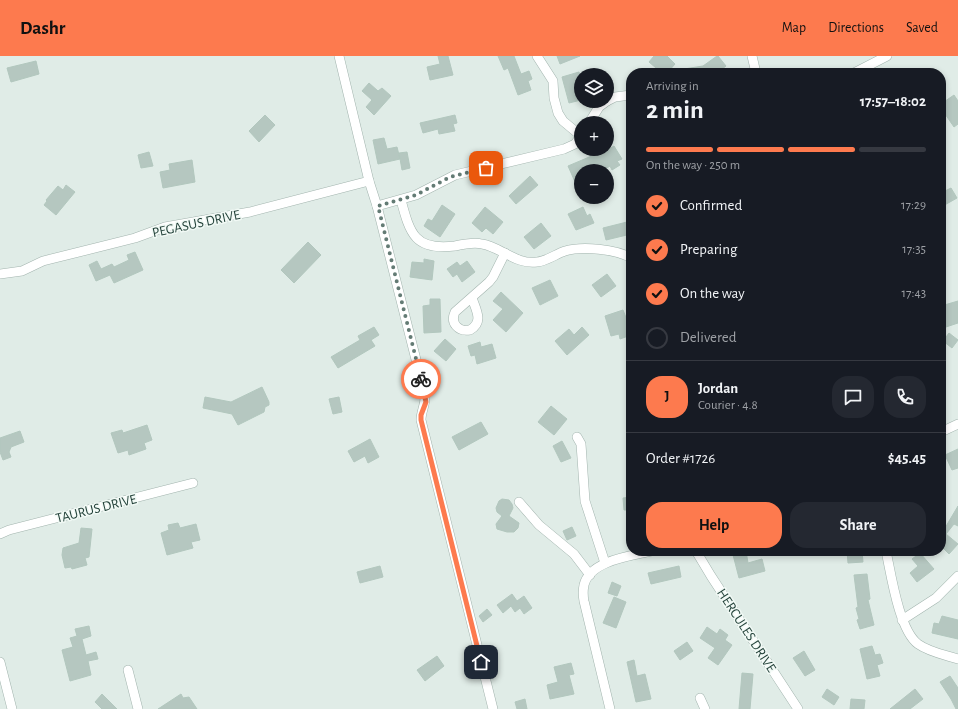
<!DOCTYPE html>
<meta charset="utf-8">
<style>
body{margin:0;font-family:"Alegreya Sans",sans-serif;background:#242831;color:#f1f3f6;height:100vh;display:flex;flex-direction:column;font-size:15px;white-space:nowrap}
*{box-sizing:border-box;margin:0}
p{font-size:13px;color:#9ea1a6}
.icon{flex:none;width:22px;height:22px;fill:none;stroke:currentColor;stroke-width:2;stroke-linecap:round;stroke-linejoin:round}
.map{position:relative;flex:1;overflow:hidden}
.sheet{position:absolute;left:626px;top:12px;width:320px;height:488px;display:flex;flex-direction:column;background:#171b24;border-radius:16px;box-shadow:0 2px 6px #0003}
.sheet>*{flex:none}
.fabs{position:absolute;left:574px;top:12px;display:grid;gap:8px}
.fabs a{display:grid;place-items:center;width:40px;height:40px;border-radius:50%;background:#171b24;box-shadow:0 2px 6px #0003;font-size:20px}
.pin{position:absolute;display:grid;place-items:center;width:34px;height:34px;color:#fff;margin:-17px;border-radius:8px;box-shadow:0 2px 6px #0006}
.courier{position:absolute;display:grid;place-items:center;width:40px;height:40px;margin:-20px;border:3px solid #fd7a4e;border-radius:50%;background:#fff;color:#222;box-shadow:0 1px 5px #0007}
.headline em{font-style:normal;font-weight:700}
.headline div{display:flex;flex-direction:column-reverse}
.headline{display:flex;align-items:center;justify-content:space-between;height:68px;padding:0 20px}
h1{font-size:26px;font-weight:700;line-height:30px}
.bar{display:grid;grid-template-columns:repeat(4,1fr);gap:6px 4px;align-content:center;height:48px;padding:0 20px}
.bar i{height:5px;border-radius:3px;background:#363941}
.bar .active{background:#fd7a4e}
.bar p{grid-column:span 4}
.line{display:flex;align-items:center;gap:10px;padding:0 20px;border-top:1px solid #363941}
.line div{flex:1}
.round{display:grid;place-items:center;flex:none;width:42px;height:42px;border-radius:16px;background:#242831}
ol{padding:0 20px;list-style:none}
li{display:flex;align-items:center;gap:12px;height:44px}
li p{margin-inline-start:auto}
li .icon{padding:4px;border-radius:50%;background:#fd7a4e;color:#111;stroke-width:4}
li:last-child{color:#9ea1a6}
li i{width:22px;height:22px;border:2px solid #363941;border-radius:50%}
.button{display:flex;gap:8px;margin-top:auto;padding:8px 20px}
.button a{flex:1;height:46px;border-radius:16px;background:#fd7a4e;color:#111;font-size:16px;font-weight:700;line-height:46px;text-align:center}
.button a+a{background:#242831;color:#f1f3f6}
header{display:flex;align-items:center;gap:24px;box-sizing:border-box;height:56px;padding:0 20px;background:#fd7a4e;color:#111}
header strong{font-size:19px}
nav{display:flex;gap:22px;margin-inline-start:auto;font-size:14px}
.map>svg:first-child{display:block}
.building{fill:#b5c7c0;stroke:#b2c7be}
.lines{fill:none;stroke-linecap:round;stroke-linejoin:round}
.minor-casing{stroke:#a2b4ae;stroke-width:10}
.minor{stroke:#fff;stroke-width:9}
.done{stroke:#637b74;stroke-width:4;stroke-dasharray:0 7.2}
.route{stroke:#fd7a4e;stroke-width:5}
.labels{text-anchor:middle;stroke-width:3;stroke-linejoin:round;paint-order:stroke}
.street-label{font-size:14px;fill:#1f3e36;stroke:#f1f9f5}
</style>
<header>
<strong>Dashr</strong>
<nav><a>Map</a><a>Directions</a><a>Saved</a></nav>
</header>
<div class="map">
<svg width="958" height="653" viewBox="0 0 958 653">
<rect width="100%" height="100%" fill="#e0ece7"/>
<g class="building">
<path d="M438,0H448L453,19L430,24L427,11L440,8Z"/>
<path d="M498,0H514L521,18L529,15L532,23L528,25L531,34L518,39L508,12L504,14Z"/>
<path d="M557,0H580L560,8Z"/>
<path d="M654,0H667L675,8L667,17H659L655,14L656,12L649,6Z"/>
<path d="M717,0H718L726,10L717,17H684V13L703,10Z"/>
<path d="M36,5L39,18L11,26L7,12Z"/>
<path d="M579,16L581,24V44L569,47L562,21Z"/>
<path d="M369,27L378,35L382,32L391,40L374,59L366,51L372,44L362,35Z"/>
<path d="M954,39L958,45V68L954,71L941,52V48Z"/>
<path d="M265,59L275,69L259,86L249,75Z"/>
<path d="M455,59L457,67L453,68L455,75L439,78L438,73L423,77L420,67Z"/>
<path d="M384,82L387,93L397,91L400,103L378,108L373,84Z"/>
<path d="M614,90L622,103L617,105L620,109L612,114L610,110L602,115H581V126L576,128L568,110L594,99L592,95L596,93H609Z"/>
<path d="M149,96L153,110L141,112L138,99Z"/>
<path d="M407,96L410,112L402,114L399,97Z"/>
<path d="M192,104L195,126L163,132L160,116L170,114L169,108Z"/>
<path d="M530,120L538,129L516,148L509,140Z"/>
<path d="M66,129L75,136L56,159L44,149L47,145L46,144L58,130L63,134Z"/>
<path d="M951,132L957,142L941,151V137Z"/>
<path d="M442,149L455,158L440,181L424,170L428,163L432,165Z"/>
<path d="M485,151L503,166L493,178L486,172L482,176L472,167Z"/>
<path d="M583,151L587,160L590,158L594,167L576,174L568,158Z"/>
<path d="M631,165V178L606,184L603,172Z"/>
<path d="M541,167L551,180L534,193L524,181Z"/>
<path d="M308,186L321,199L294,227L281,214Z"/>
<path d="M135,196L143,214L114,227L110,219L96,225L89,209L97,205L101,213L112,208L114,211L129,204L127,199Z"/>
<path d="M424,203L434,205L432,224L410,221L412,206L424,207Z"/>
<path d="M467,205L475,216L462,226L457,218L453,221L447,213L457,206L460,210Z"/>
<path d="M607,218L616,230L601,241L592,229Z"/>
<path d="M550,224L558,240L540,249L532,232Z"/>
<path d="M501,236L523,257L506,276L493,264L503,253L493,245Z"/>
<path d="M430,243H440L441,276L424,277L423,250L430,249Z"/>
<path d="M958,245V267L946,271L941,250Z"/>
<path d="M623,254L627,264L631,263V279L620,283L619,278L611,280L605,260Z"/>
<path d="M374,271L379,279L371,284L375,290L338,312L331,301L360,284L358,280Z"/>
<path d="M582,271L589,279L567,299L555,285L569,273L574,279Z"/>
<path d="M949,277L958,284L952,292L943,285Z"/>
<path d="M445,283L456,293L446,305L434,295Z"/>
<path d="M480,286L481,291L492,288L496,302L477,308L475,299L471,300L468,290Z"/>
<path d="M262,331L269,346V349L265,351L264,356L238,369L232,358L203,352L205,341L231,346Z"/>
<path d="M339,341L342,356L333,358L329,343Z"/>
<path d="M551,350L567,363L554,379L538,366Z"/>
<path d="M481,366L488,378L459,394L452,381Z"/>
<path d="M147,369L152,384L144,387L146,393L129,399L128,394L118,397L111,377L122,374L123,377Z"/>
<path d="M20,375L24,386L11,391L9,396L11,401L3,404L0,396V382Z"/>
<path d="M370,383L379,401L368,407L365,400L354,406L348,395Z"/>
<path d="M562,385L571,402L561,406L553,390Z"/>
<path d="M958,393V412L952,414L945,399Z"/>
<path d="M631,441V454H624L623,442Z"/>
<path d="M502,443L509,444L512,448L513,452L509,460L519,467L518,472L514,476H507L497,473L496,468L502,460L497,456L496,452L499,445Z"/>
<path d="M958,450V470L954,468L946,478L958,488L949,498L941,490V468L945,472Z"/>
<path d="M178,467L180,472L196,468L200,484L191,486L193,492L167,499L161,477L169,474L168,469Z"/>
<path d="M572,471L576,480L567,484L563,475Z"/>
<path d="M81,472L92,473L89,501L85,502L87,509L72,513L71,511L65,512L62,499L63,492L79,487Z"/>
<path d="M732,495H746L748,507L762,503L765,515L739,522Z"/>
<path d="M847,495H862L863,506L848,507Z"/>
<path d="M920,497L934,513L917,526L910,517L918,510L912,503Z"/>
<path d="M380,510L383,521L360,527L357,516Z"/>
<path d="M679,510L681,521L651,528L648,517Z"/>
<path d="M867,518L870,543L868,544L874,569L860,573L857,564L859,563L856,552L858,551L854,519Z"/>
<path d="M612,526L621,530L617,540L608,537Z"/>
<path d="M512,538L517,545L524,540L532,552L524,558L520,552L515,556L511,550L503,557L497,549Z"/>
<path d="M614,541L626,546L616,572L603,567Z"/>
<path d="M487,553L492,559L483,566L479,560Z"/>
<path d="M942,560L958,564V583L932,577L934,567L939,568Z"/>
<path d="M89,570L91,580L82,583L86,599L96,596L98,603L88,605L91,619L70,625L62,594L73,591L70,582L77,580L75,573Z"/>
<path d="M707,571L717,578L720,573L728,579L725,584L732,589L718,609L708,602L715,592L700,582Z"/>
<path d="M687,586L693,595L680,604L674,595Z"/>
<path d="M872,590L875,599L880,598L883,607L877,609L880,620L867,623L860,593Z"/>
<path d="M804,595L815,614L805,620L793,602Z"/>
<path d="M437,600L444,610L425,625L417,614Z"/>
<path d="M634,604L637,620L645,618L651,643L636,646L627,606Z"/>
<path d="M571,607L574,618L569,619L574,638L550,643L547,629L558,626L554,611Z"/>
<path d="M742,617L753,618L750,653H739Z"/>
<path d="M950,620L958,632V653H956L951,643L940,626Z"/>
<path d="M827,633L839,641L834,649L822,641Z"/>
<path d="M915,633L923,643L910,653H890Z"/>
<path d="M102,638L117,653H102L95,646Z"/>
<path d="M181,638L183,642L189,641L197,653H158Z"/>
<path d="M525,643L527,653H517L515,646Z"/>
<path d="M851,643L865,644L864,653H850Z"/>
</g>
<g class="lines">
<defs>
<g id="minor">
<path d="M339,0L369,125L377,150L425,339C426,348 421,355 421,364L493,653"/>
<path d="M537,0L553,25L554,42L558,57L563,65L581,80"/>
<path d="M752,0L756,17"/>
<path d="M854,17L887,0"/>
<path d="M607,45L615,41L631,39"/>
<path d="M589,67L599,51L607,45"/>
<path d="M401,144C410,178 415,195 455,190C464,188 474,186 482,188C501,191 516,209 537,206C547,205 556,198 565,195C582,190 616,193 631,202"/>
<path d="M377,150L416,139L455,119L564,93L575,88L581,80"/>
<path d="M0,218L22,215L43,205L135,182L165,171L250,156L369,125"/>
<path d="M472,242C476,254 484,266 470,274C458,276 450,267 455,256L489,226L493,221L505,197"/>
<path d="M941,376L958,368"/>
<path d="M577,381L581,388L585,445L605,507"/>
<path d="M519,446L539,469L574,498L590,519"/>
<path d="M0,478L9,474L193,427"/>
<path d="M696,495L711,520L798,653"/>
<path d="M886,495C891,518 899,574 918,588C929,596 945,599 958,603"/>
<path d="M902,564L936,542L958,520"/>
<path d="M0,606L12,653"/>
<path d="M128,614L138,653"/>
<path d="M700,642L705,653"/>
<path d="M610,653L584,545C583,540 583,534 584,529C590,504 632,500 652,495"/>
</g>
</defs>
<use href="#minor" class="minor-casing"/>
<use href="#minor" class="minor"/>
</g>
<g class="lines">
<path class="done" d="M421,323L378,150L416,139L450,121L486,112"/>
<path class="route" d="M421,323L426,346L421,359V364L481,606"/>
</g>
<g class="labels">
<g class="street-label">
<text transform="translate(196 167) rotate(-12)" y="5">PEGASUS DRIVE</text>
<text transform="translate(96 452) rotate(-14)" y="5">TAURUS DRIVE</text>
<text transform="translate(747 574) rotate(57)" y="5">HERCULES DRIVE</text>
</g>
</g>
</svg>
<div class="fabs">
<a><svg class="icon" aria-label="layers" viewBox="0 0 24 24"><path d="M12 4l9 5-9 5-9-5zM3 14l9 5 9-5"/></svg></a>
<a>+</a>
<a>−</a>
</div>
<div class="pin" style="left:486px;top:112px;background:#ea580c"><svg class="icon" aria-label="bag" viewBox="0 0 24 24"><path d="M5 8h14l-1 12H6zM9 8a3 3 0 0 1 6 0"/></svg></div>
<div class="pin" style="left:481px;top:606px;background:#1f2937"><svg class="icon" aria-label="home" viewBox="0 0 24 24"><path d="M3 11l9-7 9 7M6 9v11h12V9"/></svg></div>
<div class="courier" style="left:421px;top:323px"><svg class="icon" aria-label="bike" viewBox="0 0 24 24"><circle cx="6" cy="16" r="4"/><circle cx="18" cy="16" r="4"/><path d="M6 16l4-8h5l3 8M10 8l3 8H6M13 5h3"/></svg></div>
<section class="sheet">
<div class="headline"><div><h1>2 min</h1><p>Arriving in</p></div><em>17:57–18:02</em></div>
<div class="bar"><i class="active"></i><i class="active"></i><i class="active"></i><i></i><p>On the way · 250 m</p></div>
<ol>
<li><svg class="icon" aria-label="check" viewBox="0 0 24 24"><path d="M5 12l5 5 9-10"/></svg>Confirmed<p>17:29</p></li>
<li><svg class="icon" aria-label="check" viewBox="0 0 24 24"><path d="M5 12l5 5 9-10"/></svg>Preparing<p>17:35</p></li>
<li><svg class="icon" aria-label="check" viewBox="0 0 24 24"><path d="M5 12l5 5 9-10"/></svg>On the way<p>17:43</p></li>
<li><i></i>Delivered</li>
</ol>
<div class="line" style="height:72px"><b class="round" style="background:#fd7a4e;color:#111">J</b><div><b>Jordan</b><p>Courier · 4.8</p></div><a class="round"><svg class="icon" aria-label="chat" viewBox="0 0 24 24"><path d="M4 5h16v11H9l-5 4z"/></svg></a><a class="round"><svg class="icon" aria-label="phone" viewBox="0 0 24 24"><path d="M5 4h4l2 5-3 2q2 4 5 5l2-3 5 2v4C11 20 4 13 5 4z"/></svg></a></div>
<div class="line" style="height:52px"><div>Order #1726</div><b>$45.45</b></div>
<div class="button"><a>Help</a><a>Share</a></div>
</section>
</div>
